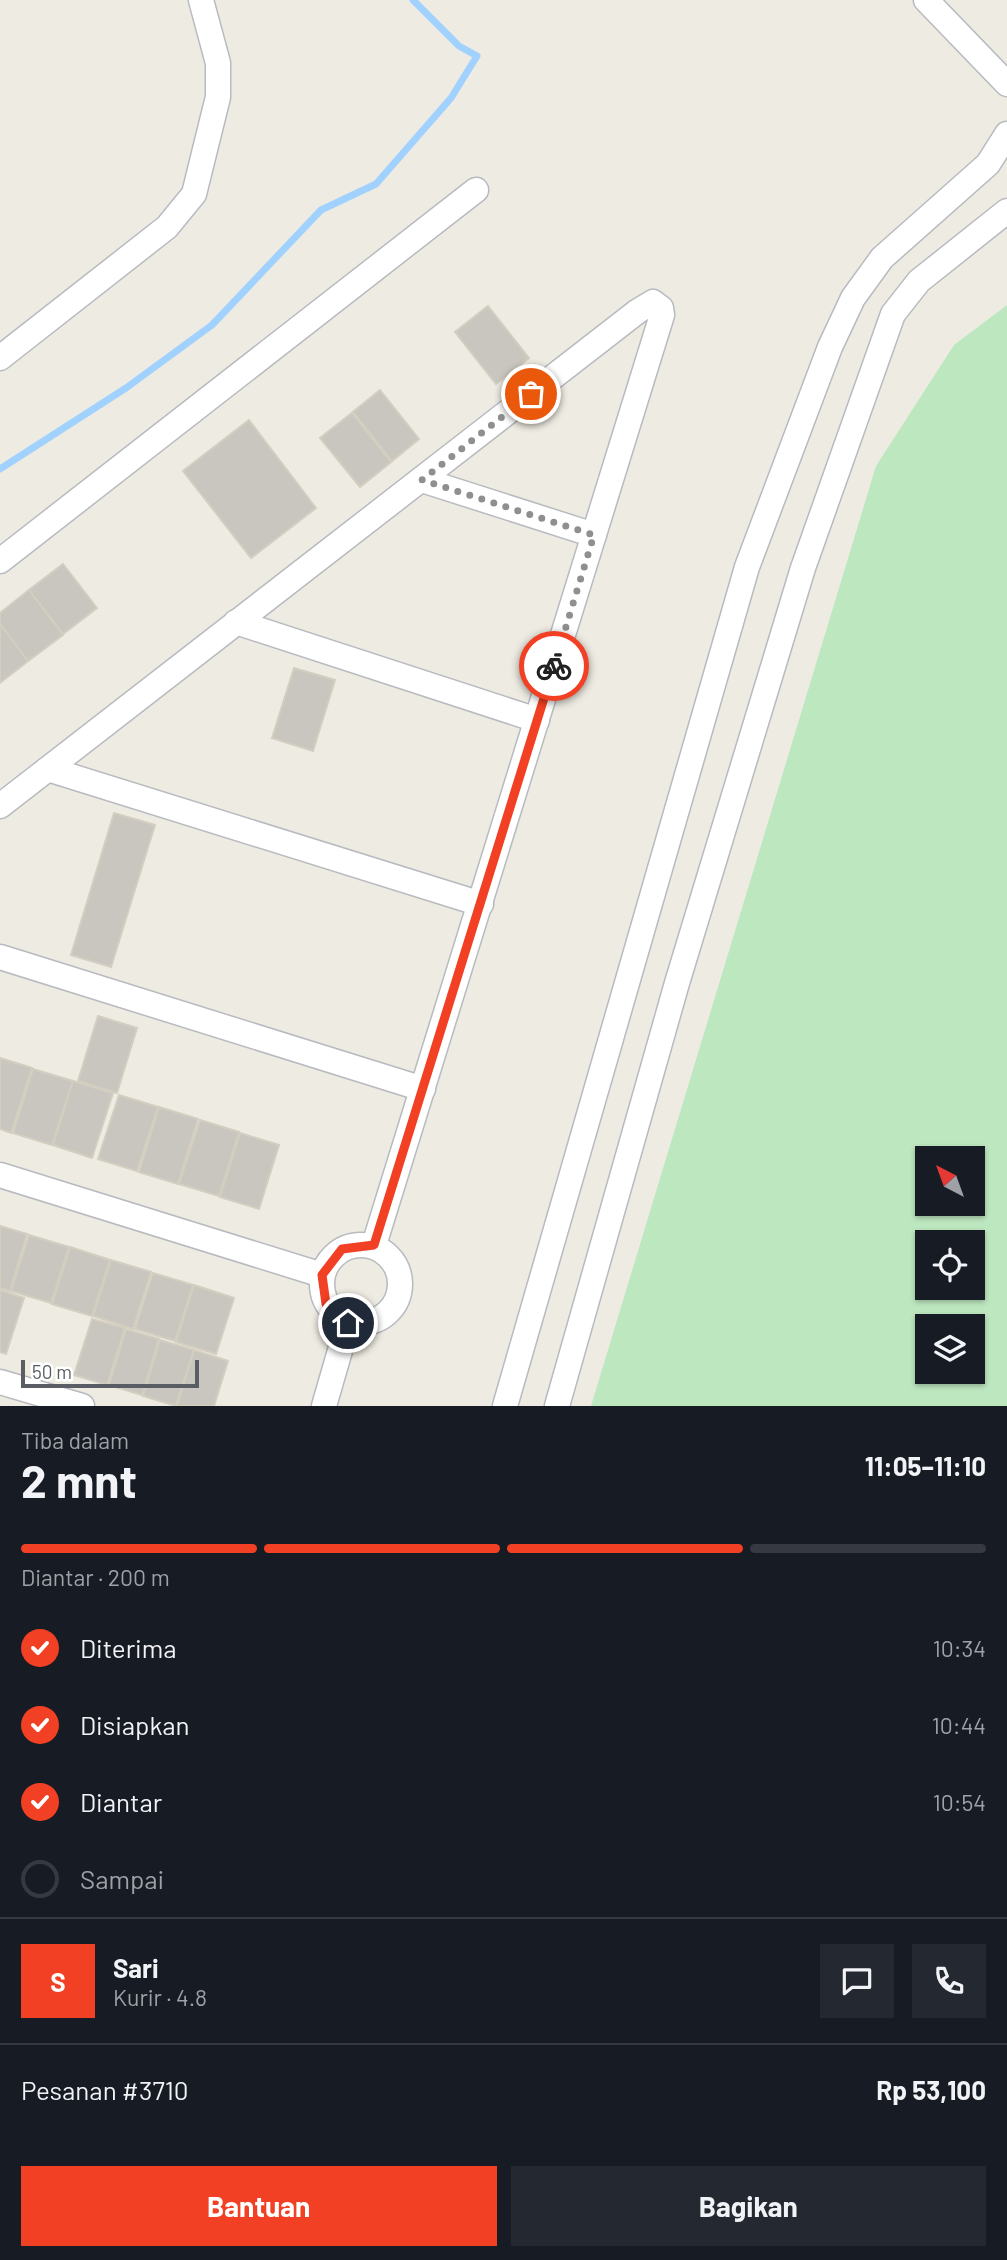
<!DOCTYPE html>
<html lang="id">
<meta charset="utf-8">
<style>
body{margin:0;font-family:Barlow,sans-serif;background:#242831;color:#f1f3f6;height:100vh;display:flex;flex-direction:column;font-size:26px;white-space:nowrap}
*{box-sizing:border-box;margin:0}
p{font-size:23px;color:#9ea1a6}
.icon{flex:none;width:38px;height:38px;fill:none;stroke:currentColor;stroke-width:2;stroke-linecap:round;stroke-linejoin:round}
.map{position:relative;height:1406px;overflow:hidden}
.sheet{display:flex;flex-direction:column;background:#171b24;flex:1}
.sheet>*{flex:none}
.needle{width:46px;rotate:319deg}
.buttons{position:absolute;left:915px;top:1146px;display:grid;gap:14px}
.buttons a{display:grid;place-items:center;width:70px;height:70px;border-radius:0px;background:#171b24;box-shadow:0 2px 5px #0004;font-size:35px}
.scale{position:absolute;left:21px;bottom:18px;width:178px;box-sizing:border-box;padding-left:7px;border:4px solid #5a5e64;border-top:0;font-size:19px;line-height:24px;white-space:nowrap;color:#5a5e64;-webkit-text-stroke:5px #fff;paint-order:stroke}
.pin{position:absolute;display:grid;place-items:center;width:60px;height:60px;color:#fff;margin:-30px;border:4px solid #fff;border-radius:50%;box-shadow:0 2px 7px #0007}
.courier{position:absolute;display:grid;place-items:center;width:70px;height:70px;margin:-35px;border:5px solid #f24024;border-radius:50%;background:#fff;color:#222;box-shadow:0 2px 9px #0007}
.head em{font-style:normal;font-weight:700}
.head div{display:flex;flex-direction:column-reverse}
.head{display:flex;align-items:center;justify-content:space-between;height:119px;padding:0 21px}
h1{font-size:46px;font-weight:700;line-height:52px}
.bar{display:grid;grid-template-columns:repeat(4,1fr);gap:10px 7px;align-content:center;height:84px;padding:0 21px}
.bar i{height:9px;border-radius:5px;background:#363941}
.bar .on{background:#f24024}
.bar p{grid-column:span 4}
.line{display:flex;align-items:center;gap:18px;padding:0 21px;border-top:2px solid #363941}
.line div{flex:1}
.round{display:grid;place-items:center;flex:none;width:74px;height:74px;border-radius:0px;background:#242831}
ol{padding:0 21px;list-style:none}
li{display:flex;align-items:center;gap:21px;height:77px}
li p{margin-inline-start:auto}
li .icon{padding:7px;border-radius:50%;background:#f24024;color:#fff;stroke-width:4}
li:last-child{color:#9ea1a6}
li i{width:38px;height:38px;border:4px solid #363941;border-radius:50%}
.cta{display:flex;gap:14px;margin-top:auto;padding:14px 21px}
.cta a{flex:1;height:80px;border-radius:0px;background:#f24024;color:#fff;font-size:28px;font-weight:700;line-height:80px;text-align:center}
.cta a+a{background:#242831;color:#f1f3f6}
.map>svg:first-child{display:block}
.green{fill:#bde7bf;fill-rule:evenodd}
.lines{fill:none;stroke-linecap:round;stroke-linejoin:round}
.stream{stroke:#a1d1ff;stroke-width:7}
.building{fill:#c9c6bf;stroke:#d3cec0;stroke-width:2}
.minor-casing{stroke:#b7babf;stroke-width:27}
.minor{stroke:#fff;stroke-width:24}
.done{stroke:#8e9090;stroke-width:7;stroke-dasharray:0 12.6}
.route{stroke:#f24024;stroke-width:9}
</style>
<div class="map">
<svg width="1007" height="1406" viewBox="0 0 1007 1406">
<rect width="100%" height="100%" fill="#eeece2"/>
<path class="green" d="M1007,305V1406H591L876,466L954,345ZM928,1158H973V1204H928ZM928,1242H973V1288H928ZM928,1326H973V1372H928Z"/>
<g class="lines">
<path class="stream" d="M0,469L126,388L212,325L321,210L376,184L451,98L477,56L459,46L413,0"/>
</g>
<g class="building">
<path d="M488,306L529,358L496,384L455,332Z"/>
<path d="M380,390L419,439L392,461L353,412Z"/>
<path d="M352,413L391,462L360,487L320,438Z"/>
<path d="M249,420L316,508L251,558L183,471Z"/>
<path d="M63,564L97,608L63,634L29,590Z"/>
<path d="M29,590L63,635L28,661L0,624V613Z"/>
<path d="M0,624L28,661L0,683Z"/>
<path d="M294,668L335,680L313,751L272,738Z"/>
<path d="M114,813L155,825L111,967L71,955Z"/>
<path d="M98,1016L137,1028L117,1093L78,1081Z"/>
<path d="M0,1058L32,1068L11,1133L0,1129Z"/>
<path d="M33,1069L73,1081L52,1145L13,1133Z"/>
<path d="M73,1081L113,1093L92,1158L53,1145Z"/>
<path d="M119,1095L158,1107L137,1171L98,1159Z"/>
<path d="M159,1107L198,1119L178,1184L139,1172Z"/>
<path d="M200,1120L239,1132L219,1196L179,1184Z"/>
<path d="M240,1133L279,1145L259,1209L220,1197Z"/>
<path d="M0,1226L27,1234L10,1291L0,1288Z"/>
<path d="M29,1235L69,1247L51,1303L11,1291Z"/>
<path d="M70,1247L110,1260L92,1316L52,1304Z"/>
<path d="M111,1260L151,1272L133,1329L93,1316Z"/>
<path d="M153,1273L193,1285L175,1341L135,1329Z"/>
<path d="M194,1285L234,1298L216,1354L176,1342Z"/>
<path d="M0,1290L24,1298L6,1354L0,1352Z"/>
<path d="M92,1319L125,1328L107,1385L74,1375Z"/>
<path d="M126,1329L159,1339L142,1395L109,1385Z"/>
<path d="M160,1340L194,1350L176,1406L143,1396Z"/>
<path d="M194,1350L228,1361L214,1406H177Z"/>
</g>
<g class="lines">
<defs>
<g id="minor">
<path d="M926,0L1007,84"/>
<path d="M0,358L167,227L194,194L218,97V63L201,0"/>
<path d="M422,480L594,535"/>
<path d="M0,561L476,190"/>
<path d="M236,622L537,720"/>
<path d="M48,769L481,904"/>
<path d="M0,806L638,311L653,302L661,308L662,315L374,1245"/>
<path d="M0,957L423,1089"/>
<path d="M0,1175L322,1275"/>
<circle cx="361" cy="1284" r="39"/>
<path d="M0,1382L82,1406"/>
<path d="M324,1406L348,1323"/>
<path d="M505,1406L747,567L830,347L853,298L882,258L988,164L1007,134"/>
<path d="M557,1406L677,983L803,568L893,314L919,281L1007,211"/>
</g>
</defs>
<use href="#minor" class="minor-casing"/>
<use href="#minor" class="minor"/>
</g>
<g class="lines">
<path class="done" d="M531,394L422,480L594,535L554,666"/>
<path class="route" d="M348,1323L326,1304L322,1275L342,1249L374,1245L554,666"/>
</g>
</svg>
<div class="buttons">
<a><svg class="needle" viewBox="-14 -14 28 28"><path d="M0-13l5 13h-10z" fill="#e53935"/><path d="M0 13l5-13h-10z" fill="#9ea1a6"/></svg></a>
<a><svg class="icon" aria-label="locate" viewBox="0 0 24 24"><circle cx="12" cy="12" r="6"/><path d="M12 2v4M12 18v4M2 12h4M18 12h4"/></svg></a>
<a><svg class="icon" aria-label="layers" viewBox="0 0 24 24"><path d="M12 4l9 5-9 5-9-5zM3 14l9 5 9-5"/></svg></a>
</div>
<div class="scale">50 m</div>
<div class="pin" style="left:531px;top:394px;background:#ea580c"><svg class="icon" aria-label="bag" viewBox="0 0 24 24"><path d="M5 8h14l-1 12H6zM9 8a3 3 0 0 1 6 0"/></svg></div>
<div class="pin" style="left:348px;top:1323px;background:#1f2937"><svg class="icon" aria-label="home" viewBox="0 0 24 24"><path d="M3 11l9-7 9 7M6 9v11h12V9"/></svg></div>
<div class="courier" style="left:554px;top:666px"><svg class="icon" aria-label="bike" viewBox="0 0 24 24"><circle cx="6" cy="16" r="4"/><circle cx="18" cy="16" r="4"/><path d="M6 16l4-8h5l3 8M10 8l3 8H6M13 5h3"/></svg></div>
</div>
<section class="sheet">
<div class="head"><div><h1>2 mnt</h1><p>Tiba dalam</p></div><em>11:05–11:10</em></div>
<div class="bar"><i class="on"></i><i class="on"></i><i class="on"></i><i></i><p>Diantar · 200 m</p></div>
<ol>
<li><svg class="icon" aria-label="check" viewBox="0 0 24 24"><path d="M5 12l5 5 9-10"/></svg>Diterima<p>10:34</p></li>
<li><svg class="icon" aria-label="check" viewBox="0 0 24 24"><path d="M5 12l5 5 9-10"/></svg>Disiapkan<p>10:44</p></li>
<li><svg class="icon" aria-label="check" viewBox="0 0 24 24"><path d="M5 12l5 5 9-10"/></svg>Diantar<p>10:54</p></li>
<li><i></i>Sampai</li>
</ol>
<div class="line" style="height:126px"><b class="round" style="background:#f24024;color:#fff">S</b><div><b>Sari</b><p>Kurir · 4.8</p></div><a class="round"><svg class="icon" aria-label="chat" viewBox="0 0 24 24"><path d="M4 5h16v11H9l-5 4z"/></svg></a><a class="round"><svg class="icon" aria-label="phone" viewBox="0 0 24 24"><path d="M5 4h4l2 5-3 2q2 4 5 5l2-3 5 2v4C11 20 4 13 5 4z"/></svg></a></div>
<div class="line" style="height:91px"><div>Pesanan #3710</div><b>Rp 53,100</b></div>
<div class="cta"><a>Bantuan</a><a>Bagikan</a></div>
</section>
